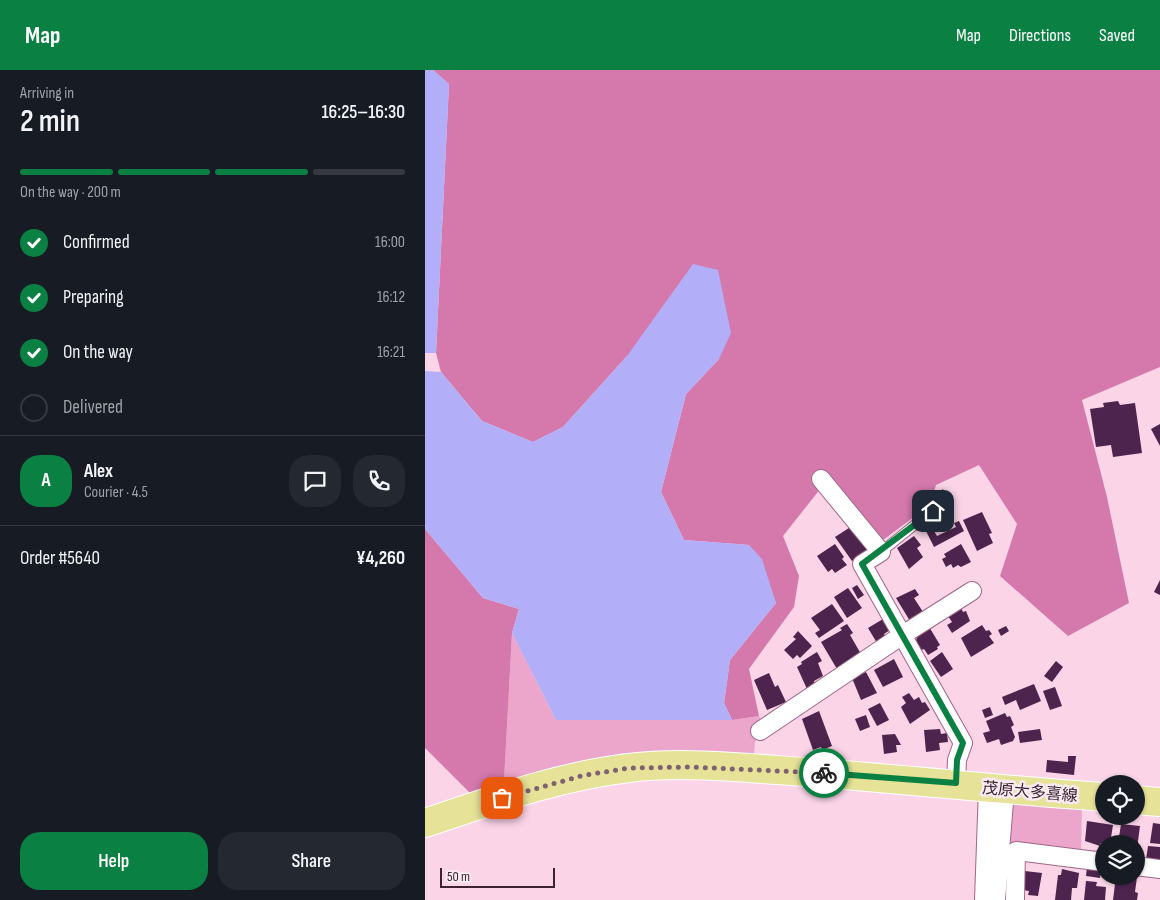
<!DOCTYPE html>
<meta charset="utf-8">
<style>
body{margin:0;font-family:"Sofia Sans Condensed","Noto Sans JP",sans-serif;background:#242831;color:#f1f3f6;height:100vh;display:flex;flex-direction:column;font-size:19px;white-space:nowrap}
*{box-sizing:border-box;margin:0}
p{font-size:16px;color:#9ea1a6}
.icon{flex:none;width:28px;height:28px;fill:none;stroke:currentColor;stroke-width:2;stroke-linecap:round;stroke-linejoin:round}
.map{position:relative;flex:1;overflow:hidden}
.panel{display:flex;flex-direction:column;background:#171b24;width:425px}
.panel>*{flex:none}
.fabs{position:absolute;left:670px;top:705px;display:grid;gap:10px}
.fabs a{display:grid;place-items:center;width:50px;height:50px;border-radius:50%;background:#171b24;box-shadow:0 1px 4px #0004;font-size:25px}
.scale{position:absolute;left:15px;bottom:12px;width:115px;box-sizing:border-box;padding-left:5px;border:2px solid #3c2331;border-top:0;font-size:14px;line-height:18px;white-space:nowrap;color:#3c2331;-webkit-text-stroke:4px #f7eaf0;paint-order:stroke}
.pin{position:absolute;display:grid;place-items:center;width:42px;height:42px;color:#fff;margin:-21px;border-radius:10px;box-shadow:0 2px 8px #0006}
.courier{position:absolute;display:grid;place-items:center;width:50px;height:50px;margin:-25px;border:4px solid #0b8043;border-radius:50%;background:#fff;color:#222;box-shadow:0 1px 6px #0007}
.overview em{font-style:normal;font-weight:600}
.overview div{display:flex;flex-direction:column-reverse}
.overview{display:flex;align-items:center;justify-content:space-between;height:85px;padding:0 20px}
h1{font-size:32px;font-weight:600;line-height:38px}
.bar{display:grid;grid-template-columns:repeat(4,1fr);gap:8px 5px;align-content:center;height:60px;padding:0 20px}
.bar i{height:6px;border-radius:4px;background:#363941}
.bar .current{background:#0b8043}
.bar p{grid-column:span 4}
.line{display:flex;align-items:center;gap:12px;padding:0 20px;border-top:1px solid #363941}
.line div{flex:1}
.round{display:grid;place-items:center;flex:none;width:52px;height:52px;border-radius:20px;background:#242831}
ol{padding:0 20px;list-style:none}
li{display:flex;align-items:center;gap:15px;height:55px}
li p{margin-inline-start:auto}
li .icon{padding:5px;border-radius:50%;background:#0b8043;color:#fff;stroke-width:4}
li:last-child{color:#9ea1a6}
li i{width:28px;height:28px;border:2px solid #363941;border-radius:50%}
.primary-button{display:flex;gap:10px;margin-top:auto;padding:10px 20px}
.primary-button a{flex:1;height:58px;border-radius:20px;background:#0b8043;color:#fff;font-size:20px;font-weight:600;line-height:58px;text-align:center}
.primary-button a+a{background:#242831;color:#f1f3f6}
header{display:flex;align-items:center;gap:30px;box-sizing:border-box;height:70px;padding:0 25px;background:#0b8043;color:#fff}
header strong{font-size:24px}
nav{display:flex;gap:28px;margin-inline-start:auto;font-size:18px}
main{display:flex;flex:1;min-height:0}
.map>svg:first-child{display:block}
.green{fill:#eca5cb}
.forest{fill:#d579ad}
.water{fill:#b2aef8}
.building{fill:#4c244d}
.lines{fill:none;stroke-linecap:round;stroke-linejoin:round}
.lane-casing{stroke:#a06686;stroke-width:11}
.street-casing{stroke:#a06686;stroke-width:20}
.primary-casing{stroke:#fff;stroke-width:30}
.lane{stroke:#fff;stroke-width:9}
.street{stroke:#fff;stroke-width:18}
.primary{stroke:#e6e298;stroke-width:28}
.done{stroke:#7f6171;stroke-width:5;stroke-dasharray:0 9}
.route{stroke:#0b8043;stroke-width:6}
.labels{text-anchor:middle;stroke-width:5;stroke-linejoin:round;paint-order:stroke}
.street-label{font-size:16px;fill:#3c2331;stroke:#f7eaf0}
</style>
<header>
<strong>Map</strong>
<nav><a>Map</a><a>Directions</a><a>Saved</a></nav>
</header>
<main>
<section class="panel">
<div class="overview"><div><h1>2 min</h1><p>Arriving in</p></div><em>16:25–16:30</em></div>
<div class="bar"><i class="current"></i><i class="current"></i><i class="current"></i><i></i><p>On the way · 200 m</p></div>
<ol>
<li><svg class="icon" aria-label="check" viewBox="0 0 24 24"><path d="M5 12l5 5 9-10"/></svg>Confirmed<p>16:00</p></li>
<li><svg class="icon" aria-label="check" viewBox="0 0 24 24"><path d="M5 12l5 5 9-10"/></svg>Preparing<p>16:12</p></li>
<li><svg class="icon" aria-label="check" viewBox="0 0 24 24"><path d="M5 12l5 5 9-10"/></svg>On the way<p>16:21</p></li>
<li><i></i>Delivered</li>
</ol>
<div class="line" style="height:90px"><b class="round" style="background:#0b8043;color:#fff">A</b><div><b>Alex</b><p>Courier · 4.5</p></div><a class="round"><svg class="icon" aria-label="chat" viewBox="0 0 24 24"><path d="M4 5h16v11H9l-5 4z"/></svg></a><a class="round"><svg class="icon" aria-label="phone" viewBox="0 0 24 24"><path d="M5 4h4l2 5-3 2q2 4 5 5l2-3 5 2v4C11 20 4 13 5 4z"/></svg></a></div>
<div class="line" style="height:65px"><div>Order #5640</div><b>¥4,260</b></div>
<div class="primary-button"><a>Help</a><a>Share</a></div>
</section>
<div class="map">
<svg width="735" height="830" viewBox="0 0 735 830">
<rect width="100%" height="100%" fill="#fbd4e8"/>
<g class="green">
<path d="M87,563L131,650H307L334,646L339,652L330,672L329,684L199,683L145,694L79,711Z"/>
<path d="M594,727L657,732L656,784L584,775V736Z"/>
</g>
<g class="forest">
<path d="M8,0H735V297L657,330L682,427L704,533L643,566L575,506L592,454L554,395L511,415L505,435L446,479L396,418L358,466L374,506L369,537L324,599L334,646L307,650L299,633L305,590L351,533L324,475L259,470L236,422L261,324L294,289L202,286L138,357L108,372L57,351L16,302L11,283L24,14Z"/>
<path d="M0,459L58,528L94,539L87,563L79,711L46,724L0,678Z"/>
</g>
<g class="water">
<path d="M0,0H8L24,14L11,283H0Z"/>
<path d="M268,194L293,200L306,263L294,289L261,324L236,422L259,470L324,475L337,489L351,533L305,590L299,633L307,650H131L87,563L94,539L58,528L0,459V301L16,302L57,351L108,372L138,357L202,286Z"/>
</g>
<g class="building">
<path d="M693,331L695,335L710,333L717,383L688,387L686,375L671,377L665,339L679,337L678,333Z"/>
<path d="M735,354V376L726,359Z"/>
<path d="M518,419L525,433L516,441L505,430Z"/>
<path d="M557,442L567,463L564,464L568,473L552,481L538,450Z"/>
<path d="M534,451L539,461L509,477L499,457L505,454L512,466L531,457L529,453Z"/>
<path d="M427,456L443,479L427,491L410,467Z"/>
<path d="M489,466L496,475L492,478L498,487L484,499L472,478Z"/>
<path d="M410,474L419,487L417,489L422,495L410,503L407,499L403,502L392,486Z"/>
<path d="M536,474L546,492L536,497L533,495L528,498L526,494L521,497L517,489L521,487L519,484Z"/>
<path d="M735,510V525L729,522Z"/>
<path d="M432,515L439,525L433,529L427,518Z"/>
<path d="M423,518L437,538L422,548L409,527Z"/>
<path d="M490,519L494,525L489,528L498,542L485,551L471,528Z"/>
<path d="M407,534L419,551L394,568L390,563L395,560L386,548Z"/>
<path d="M536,538L538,542L541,541L545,551L527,563L522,555L527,552L523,546Z"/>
<path d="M458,549L465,560L459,564L461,567L452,573L443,558Z"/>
<path d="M422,554L428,563L425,565L436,584L412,599L396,572L417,560L415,558Z"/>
<path d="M503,555L515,575L512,577L513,579L503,585L499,579L494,581L488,571L492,569L489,564Z"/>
<path d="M557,555L561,561L564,560L567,564L564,566L569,573L546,587L536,568Z"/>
<path d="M581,556L584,561L576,566L573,560Z"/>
<path d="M373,561L387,576L375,588L372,585L368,589L359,580L371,569L368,567Z"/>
<path d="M392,582L397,591L393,593L398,606L389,611L390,614L382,619L372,597L377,594L376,592Z"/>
<path d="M517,582L528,599L516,607L505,591Z"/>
<path d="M469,589L478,607L458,617L449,600Z"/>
<path d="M631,591L638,597L627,612L619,606Z"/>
<path d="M441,602L452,623L436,630L427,608Z"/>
<path d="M344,603L350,617L353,615L361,632L342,640L329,610Z"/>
<path d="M609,614L616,631L595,640L591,630L580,635L577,627Z"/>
<path d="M630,617L637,636L625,640L618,621Z"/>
<path d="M484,623L489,630L494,627L497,633L500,632L505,640L485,654L476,637L481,633L477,627Z"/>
<path d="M455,633L464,650L452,656L443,639Z"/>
<path d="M565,637L568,645L560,648L557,640Z"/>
<path d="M394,641L407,676L397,680L396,677L388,680L377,649Z"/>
<path d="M580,643L582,647L585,646L589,655L586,657L590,667L588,671L576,675L574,669L562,673L558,663L565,661L561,651Z"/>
<path d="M441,645L445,657L435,661L430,649Z"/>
<path d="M515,659L516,664L522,663L523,672L514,673L515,680L501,682L499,660Z"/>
<path d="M615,659L617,670L595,673L593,662Z"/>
<path d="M470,664L476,675H471L472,682L459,684L457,665Z"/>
<path d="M643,686H651L649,705L621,702L622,690L643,692Z"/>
<path d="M662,751L688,755L685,774L676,773L675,776L660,771Z"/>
<path d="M728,753L735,754V774L725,773Z"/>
<path d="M696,754L715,756L712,779L711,774H693Z"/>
<path d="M723,776L735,777V792L721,790Z"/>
<path d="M662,797L676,798L675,808L661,806Z"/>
<path d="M637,799L654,803L652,818H647L646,830H630L633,805H636Z"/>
<path d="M600,801L617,803L613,826L603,825L604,821L598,820Z"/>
<path d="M691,806L712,807L710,822L713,823L712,830H688Z"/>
<path d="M661,811L672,812L671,816L681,817L680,830H659Z"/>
</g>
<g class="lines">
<defs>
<path id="lane" d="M456,482L507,441"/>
<g id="street">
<path d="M396,409L456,482L437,494L538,673L532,690L531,713"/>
<path d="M335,661L476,566L547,521"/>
<path d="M711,796L735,799"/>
<path d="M559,830L563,717"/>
<path d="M571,830L580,720"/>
<path d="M590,830L591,781L679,792"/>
</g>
<g id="primary">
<path d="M711,730L735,732"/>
<path d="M0,753C66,731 134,706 204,698C256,691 324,698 378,702C478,709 578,720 679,727"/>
</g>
</defs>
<use href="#lane" class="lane-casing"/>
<use href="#street" class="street-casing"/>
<use href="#primary" class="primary-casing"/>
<use href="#lane" class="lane"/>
<use href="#street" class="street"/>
<use href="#primary" class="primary"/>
</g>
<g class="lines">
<path class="done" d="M77,728L160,705L205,698L264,697L399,703"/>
<path class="route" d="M399,703L531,713L532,690L538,673L437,494L508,441"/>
</g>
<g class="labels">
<g class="street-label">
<text transform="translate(605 721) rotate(5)" y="6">茂原大多喜線</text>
</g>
</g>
</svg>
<div class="fabs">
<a><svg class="icon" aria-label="locate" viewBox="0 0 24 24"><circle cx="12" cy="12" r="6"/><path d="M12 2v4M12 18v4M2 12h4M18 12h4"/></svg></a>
<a><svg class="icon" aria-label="layers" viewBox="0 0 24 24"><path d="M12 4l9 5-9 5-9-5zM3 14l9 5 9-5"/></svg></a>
</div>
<div class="scale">50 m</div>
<div class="pin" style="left:77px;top:728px;background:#ea580c"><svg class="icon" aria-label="bag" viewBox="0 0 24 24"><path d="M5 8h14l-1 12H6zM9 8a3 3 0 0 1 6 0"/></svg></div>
<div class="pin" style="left:508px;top:441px;background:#1f2937"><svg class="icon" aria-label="home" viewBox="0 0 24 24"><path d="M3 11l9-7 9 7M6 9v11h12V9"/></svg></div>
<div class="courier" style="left:399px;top:703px"><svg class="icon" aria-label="bike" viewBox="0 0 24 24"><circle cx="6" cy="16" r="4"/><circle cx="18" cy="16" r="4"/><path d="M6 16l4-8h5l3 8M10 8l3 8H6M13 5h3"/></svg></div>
</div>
</main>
